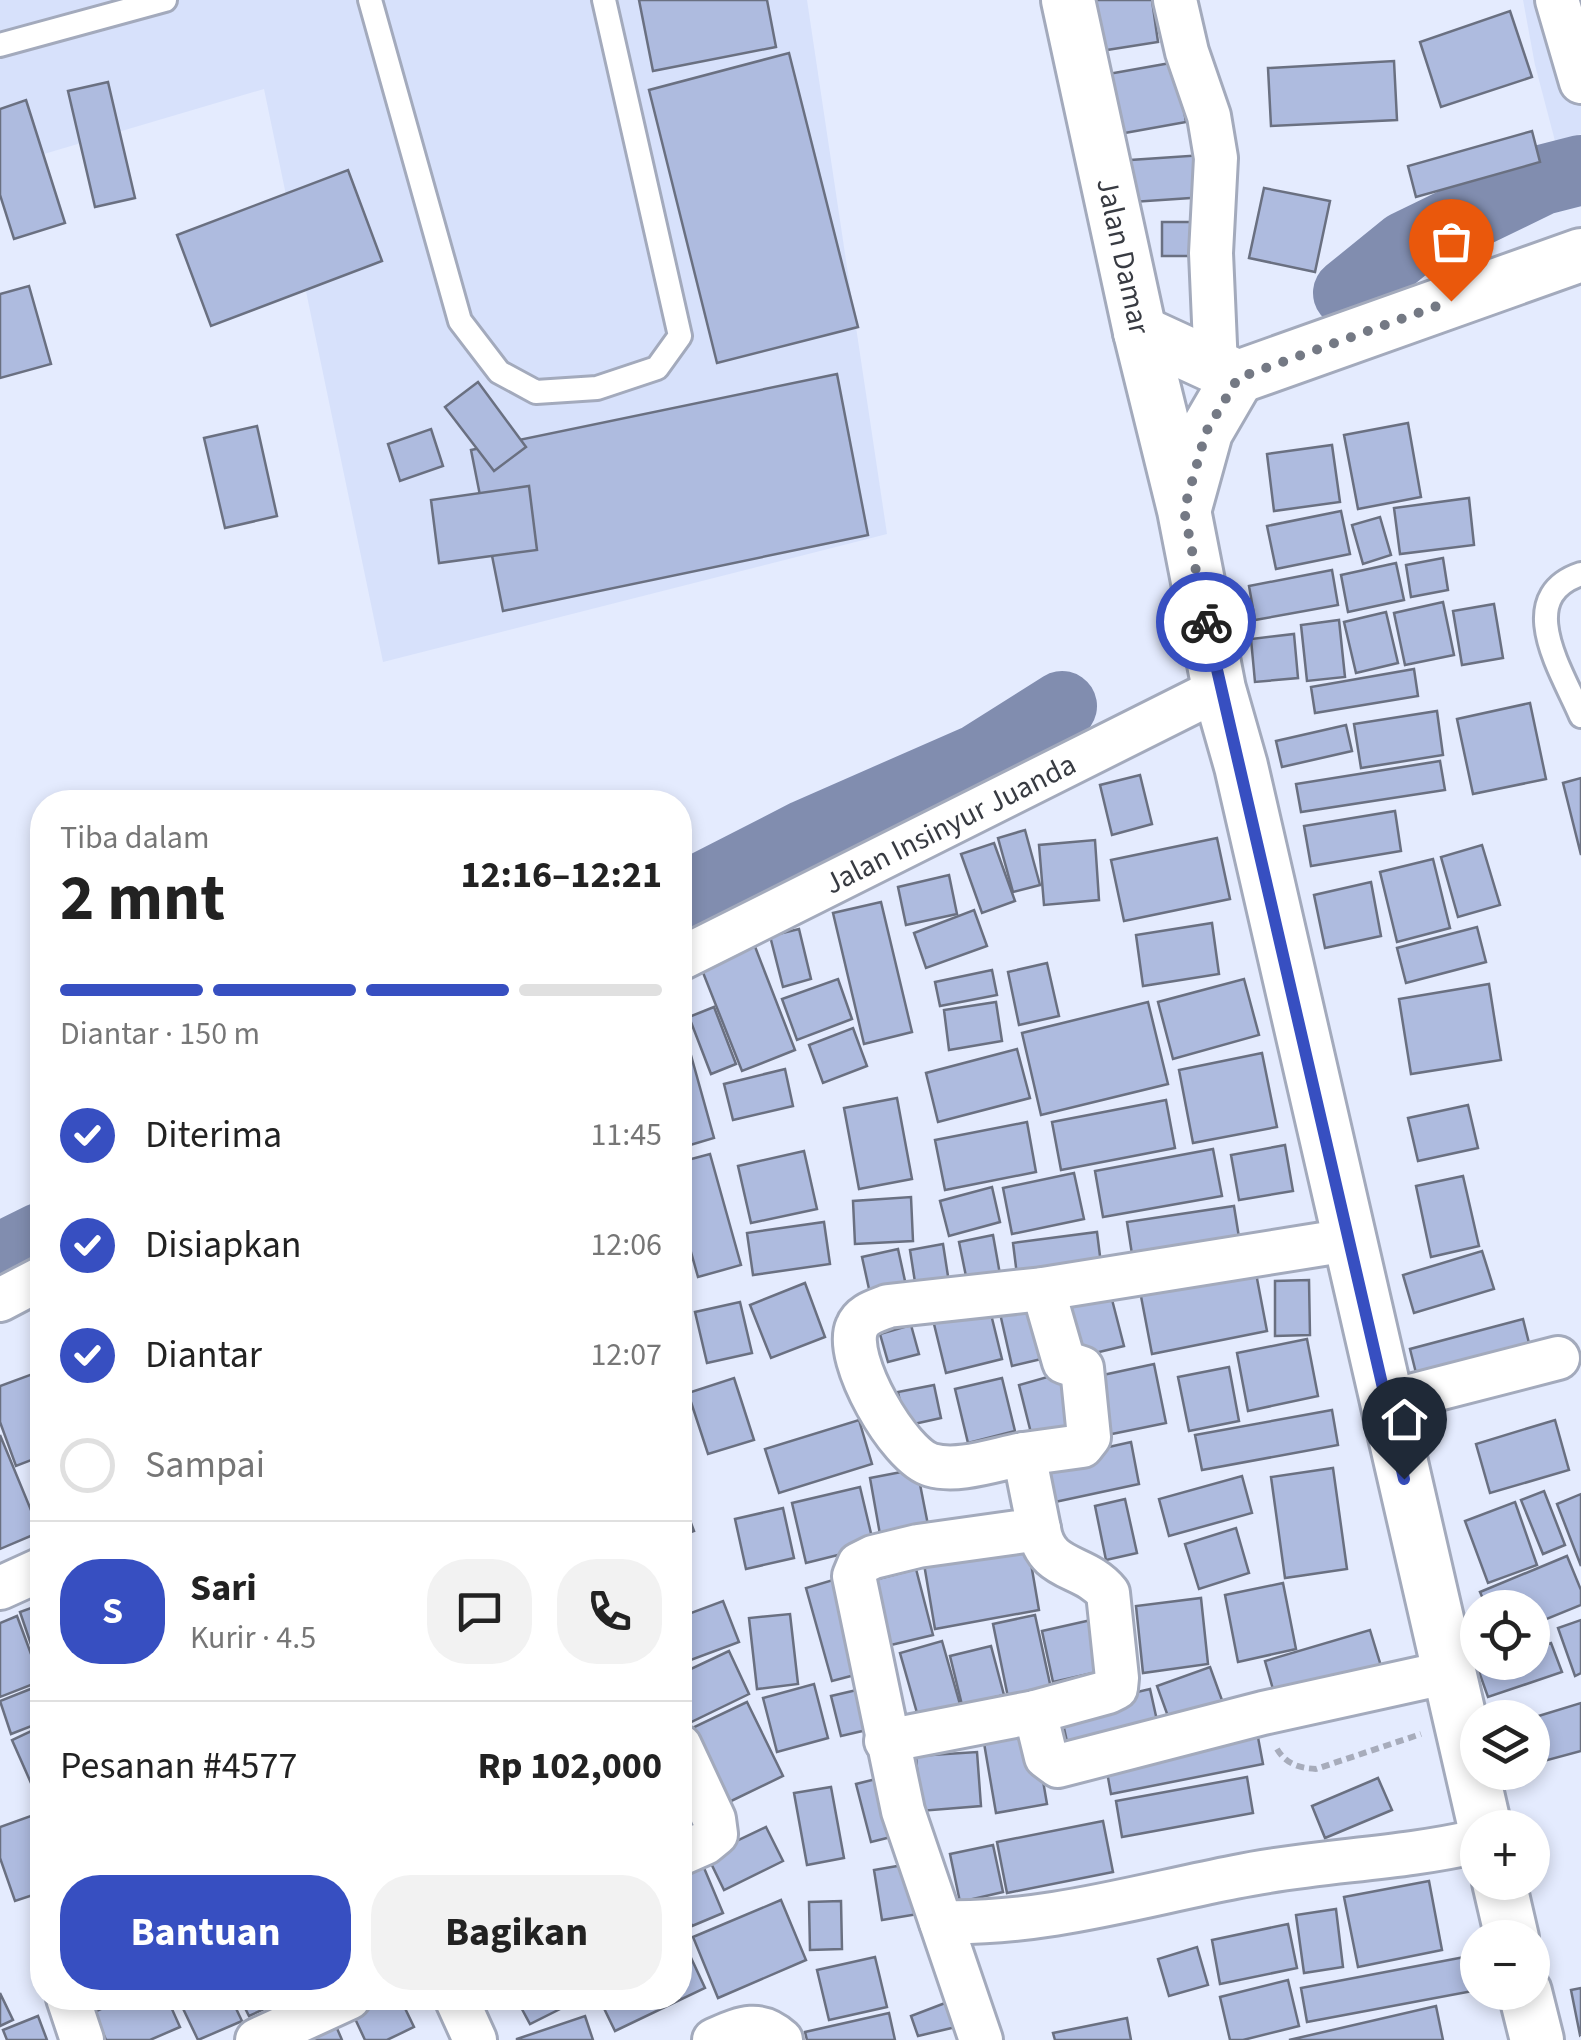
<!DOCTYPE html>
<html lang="id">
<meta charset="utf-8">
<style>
body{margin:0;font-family:"Source Sans 3",sans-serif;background:#f2f2f2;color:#222;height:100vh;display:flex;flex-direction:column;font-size:38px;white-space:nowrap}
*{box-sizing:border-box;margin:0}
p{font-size:32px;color:#767676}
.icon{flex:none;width:55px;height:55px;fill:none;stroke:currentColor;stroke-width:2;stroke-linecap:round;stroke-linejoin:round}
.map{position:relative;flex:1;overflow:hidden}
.panel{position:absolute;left:30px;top:790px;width:662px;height:1220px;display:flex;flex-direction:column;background:#fff;border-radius:40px;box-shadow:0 5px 15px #0003}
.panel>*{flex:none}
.controls{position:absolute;left:1460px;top:1590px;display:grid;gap:20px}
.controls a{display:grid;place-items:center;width:90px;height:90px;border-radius:50%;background:#fff;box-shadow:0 5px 15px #0003;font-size:50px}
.pin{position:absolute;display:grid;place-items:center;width:85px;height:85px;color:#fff;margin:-102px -42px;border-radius:50% 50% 50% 0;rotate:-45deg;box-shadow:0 0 10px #0007}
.pin .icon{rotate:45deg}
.courier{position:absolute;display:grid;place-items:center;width:100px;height:100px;margin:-50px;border:8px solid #374fc1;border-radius:50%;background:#fff;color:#222;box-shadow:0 2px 12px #0007}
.head em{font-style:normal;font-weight:700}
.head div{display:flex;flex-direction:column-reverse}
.head{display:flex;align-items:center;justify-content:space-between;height:170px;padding:0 30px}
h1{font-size:65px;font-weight:700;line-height:75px}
.bar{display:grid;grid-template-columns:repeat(4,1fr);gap:15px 10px;align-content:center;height:120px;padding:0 30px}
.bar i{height:12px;border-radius:8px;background:#e0e0e0}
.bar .active{background:#374fc1}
.bar p{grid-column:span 4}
.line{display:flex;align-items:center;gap:25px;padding:0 30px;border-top:2px solid #e0e0e0}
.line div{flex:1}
.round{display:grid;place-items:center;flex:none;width:105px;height:105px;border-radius:40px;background:#f2f2f2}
ol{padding:0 30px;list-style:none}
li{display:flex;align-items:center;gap:30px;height:110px}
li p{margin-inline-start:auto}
li .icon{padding:10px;border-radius:50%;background:#374fc1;color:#fff;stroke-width:4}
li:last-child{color:#767676}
li i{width:55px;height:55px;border:5px solid #e0e0e0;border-radius:50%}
.primary-button{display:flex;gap:20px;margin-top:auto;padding:20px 30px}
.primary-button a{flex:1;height:115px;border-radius:40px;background:#374fc1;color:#fff;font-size:40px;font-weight:700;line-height:115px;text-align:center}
.primary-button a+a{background:#f2f2f2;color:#222}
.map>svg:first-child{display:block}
.built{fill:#d7e1fb}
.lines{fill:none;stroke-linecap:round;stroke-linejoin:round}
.river{stroke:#818daf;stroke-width:70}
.building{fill:#aebbdf;stroke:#6a7081;stroke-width:2.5}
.service-casing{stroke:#a3aabc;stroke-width:28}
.minor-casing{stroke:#a3aabc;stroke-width:48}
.tertiary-casing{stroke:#a3aabc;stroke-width:58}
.path{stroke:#a7acbb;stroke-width:6;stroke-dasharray:8 5;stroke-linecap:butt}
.service{stroke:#fff;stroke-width:22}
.minor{stroke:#fff;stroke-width:42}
.tertiary{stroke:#fff;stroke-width:52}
.done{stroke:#747984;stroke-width:10;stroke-dasharray:0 18}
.route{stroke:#374fc1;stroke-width:12}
.labels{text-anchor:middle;stroke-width:8;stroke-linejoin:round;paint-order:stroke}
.street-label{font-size:30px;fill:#383b42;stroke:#f7f8fc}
</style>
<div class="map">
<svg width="1581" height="2040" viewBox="0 0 1581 2040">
<rect width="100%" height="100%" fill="#e4ebfe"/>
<g class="built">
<path d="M0,0H807L887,534L383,662L264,89L0,167Z"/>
<path d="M1523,0H1581V134L1555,141L1535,65Z"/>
</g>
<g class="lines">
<g class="river">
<path d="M1348,293L1406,246L1542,180L1581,170"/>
<path d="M680,899L807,834L978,759L1062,706"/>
<path d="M0,1258L42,1237"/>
</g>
</g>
<g class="building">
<path d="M639,0H767L776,47L653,71Z"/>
<path d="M1086,0H1152L1158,42L1094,52Z"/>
<path d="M1510,11L1532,77L1441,107L1420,42Z"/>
<path d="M789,53L858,327L717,363L649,90Z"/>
<path d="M1394,61L1397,120L1271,126L1268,68Z"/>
<path d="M1176,62L1186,122L1108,136L1097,76Z"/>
<path d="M108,82L135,198L95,207L68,91Z"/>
<path d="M26,100L65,223L14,239L0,195V109Z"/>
<path d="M1532,131L1540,162L1416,197L1408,166Z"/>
<path d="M1203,155L1205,197L1118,203L1116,161Z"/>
<path d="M348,170L382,261L211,326L177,235Z"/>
<path d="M1264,188L1330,201L1315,272L1249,258Z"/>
<rect x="1162" y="222" width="39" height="34"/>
<path d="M29,286L51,364L0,378V294Z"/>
<path d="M837,374L868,535L503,611L471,450Z"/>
<path d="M478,382L526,447L494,471L445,407Z"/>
<path d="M1408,423L1421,497L1358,509L1344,435Z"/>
<path d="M257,426L277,516L225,528L204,438Z"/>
<path d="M431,429L443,466L400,481L388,444Z"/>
<path d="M1332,445L1340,502L1274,511L1267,454Z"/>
<path d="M529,486L537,550L439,563L431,500Z"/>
<path d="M1469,498L1474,545L1400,554L1394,508Z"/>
<path d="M1341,511L1350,554L1276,569L1267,526Z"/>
<path d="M1380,517L1391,555L1363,564L1352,525Z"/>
<path d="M1443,558L1448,590L1411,597L1406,565Z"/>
<path d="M1396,563L1404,600L1348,612L1341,575Z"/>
<path d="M1332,570L1338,605L1255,620L1249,586Z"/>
<path d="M1443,602L1454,655L1405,665L1394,613Z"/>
<path d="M1494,604L1503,658L1462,665L1453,611Z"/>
<path d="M1386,612L1398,663L1356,673L1344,622Z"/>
<path d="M1339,620L1345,677L1307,681L1301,625Z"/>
<path d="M1294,634L1298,678L1255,682L1251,639Z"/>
<path d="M1414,669L1418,696L1315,713L1311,687Z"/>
<path d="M1530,703L1546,779L1473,794L1457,719Z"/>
<path d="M1437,711L1443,755L1361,768L1354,724Z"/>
<path d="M1346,725L1352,751L1282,767L1276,741Z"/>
<path d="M1440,761L1445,790L1301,812L1296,784Z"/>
<path d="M1140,775L1152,824L1112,835L1100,785Z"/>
<path d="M1581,778V855L1563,783Z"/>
<path d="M1395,811L1401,851L1311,866L1304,826Z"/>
<path d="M1025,830L1040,885L1013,892L998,838Z"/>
<path d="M1217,838L1230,899L1124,921L1111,860Z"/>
<path d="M1095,840L1099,900L1044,905L1039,845Z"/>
<path d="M994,843L1015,901L982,913L961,854Z"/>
<path d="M1482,845L1500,905L1458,917L1441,857Z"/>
<path d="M1433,859L1450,928L1397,942L1380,872Z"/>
<path d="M949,875L957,914L906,925L898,887Z"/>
<path d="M1371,882L1381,936L1325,948L1314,895Z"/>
<path d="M881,902L912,1032L864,1044L833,913Z"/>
<path d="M974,910L987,946L926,968L914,933Z"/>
<path d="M1212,923L1219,974L1143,986L1136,935Z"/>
<path d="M1477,927L1486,962L1406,983L1397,948Z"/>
<path d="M799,929L811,979L783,987L770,936Z"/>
<path d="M754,944L795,1050L742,1071L700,965Z"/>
<path d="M1047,963L1059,1016L1019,1025L1008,972Z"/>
<path d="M992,970L997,995L940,1006L935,982Z"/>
<path d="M838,979L852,1019L797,1040L782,999Z"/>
<path d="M1244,979L1259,1035L1173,1059L1158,1002Z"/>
<path d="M1489,984L1501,1060L1411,1074L1399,999Z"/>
<path d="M996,1002L1002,1041L949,1050L944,1010Z"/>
<path d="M1148,1002L1168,1084L1041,1115L1022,1033Z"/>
<path d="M714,1007L736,1064L711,1074L689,1017Z"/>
<path d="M853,1028L867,1066L823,1083L809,1045Z"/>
<path d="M687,1041L714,1138L680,1148V1043Z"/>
<path d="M1017,1049L1030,1098L938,1122L926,1073Z"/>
<path d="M1262,1053L1277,1127L1193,1143L1179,1070Z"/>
<path d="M785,1069L793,1106L733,1120L724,1084Z"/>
<path d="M897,1098L912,1179L859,1189L844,1108Z"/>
<path d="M1166,1100L1175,1148L1061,1170L1052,1122Z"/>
<path d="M1468,1105L1478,1148L1418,1161L1408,1118Z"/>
<path d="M1027,1122L1036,1172L945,1190L935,1140Z"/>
<path d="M1285,1145L1293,1191L1239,1200L1231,1155Z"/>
<path d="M1213,1149L1222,1196L1103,1217L1095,1171Z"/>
<path d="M804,1151L817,1209L751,1223L738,1166Z"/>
<path d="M710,1154L741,1265L698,1277L680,1213V1162Z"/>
<path d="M1074,1173L1084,1219L1012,1234L1003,1188Z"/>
<path d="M1463,1176L1479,1246L1431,1257L1416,1186Z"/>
<path d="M992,1187L1000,1222L949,1236L940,1201Z"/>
<path d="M911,1197L913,1241L855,1244L853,1201Z"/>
<path d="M1234,1206L1241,1250L1134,1267L1127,1222Z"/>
<path d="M824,1222L830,1264L753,1275L747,1233Z"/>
<path d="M1097,1232L1102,1272L1018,1283L1013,1243Z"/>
<path d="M993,1235L1001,1280L968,1286L959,1242Z"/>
<path d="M943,1244L950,1289L917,1295L910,1250Z"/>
<path d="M680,1246L690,1284L680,1286Z"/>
<path d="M898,1249L907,1290L871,1298L862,1257Z"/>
<path d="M1482,1251L1494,1289L1414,1313L1403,1275Z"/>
<path d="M1255,1268L1267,1331L1152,1354L1140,1291Z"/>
<path d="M1309,1280L1310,1335L1275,1336V1281Z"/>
<path d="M805,1283L825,1337L771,1358L750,1305Z"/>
<path d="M1109,1288L1124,1346L1070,1359L1055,1302Z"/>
<path d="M1041,1299L1054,1356L1012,1366L999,1309Z"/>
<path d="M740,1302L752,1353L707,1363L695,1312Z"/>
<path d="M989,1306L1002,1359L946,1373L933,1320Z"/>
<path d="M1523,1319L1532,1355L1419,1385L1410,1349Z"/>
<path d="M911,1325L919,1354L888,1362L880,1334Z"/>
<path d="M1307,1339L1318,1396L1248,1411L1237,1353Z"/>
<path d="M1154,1364L1166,1423L1102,1436L1089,1378Z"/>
<path d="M1229,1367L1239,1421L1189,1431L1178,1377Z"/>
<path d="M38,1372L42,1384V1456L16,1466L0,1422V1386Z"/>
<path d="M1065,1372L1080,1424L1032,1437L1019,1385Z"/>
<path d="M734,1378L754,1440L708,1454L688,1393Z"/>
<path d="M1002,1378L1015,1431L968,1443L955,1389Z"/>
<path d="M934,1385L941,1418L905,1426L898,1392Z"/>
<path d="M1332,1410L1338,1445L1202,1470L1195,1435Z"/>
<path d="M859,1420L872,1464L779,1493L765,1449Z"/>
<path d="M1555,1420L1569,1470L1490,1493L1476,1444Z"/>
<path d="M0,1435L40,1532L0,1549Z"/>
<path d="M1131,1442L1139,1484L1055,1502L1046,1461Z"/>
<path d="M1333,1468L1347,1569L1285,1578L1271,1477Z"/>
<path d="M917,1469L929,1530L881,1540L870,1478Z"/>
<path d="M1242,1476L1252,1513L1169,1536L1159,1499Z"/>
<path d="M860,1487L874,1546L806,1563L792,1503Z"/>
<path d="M1544,1491L1565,1545L1543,1554L1521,1500Z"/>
<path d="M680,1494L694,1531L680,1536Z"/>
<path d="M1581,1494V1566L1557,1504Z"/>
<path d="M1125,1499L1137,1553L1106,1560L1095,1506Z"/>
<path d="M1515,1502L1537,1565L1488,1583L1465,1521Z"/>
<path d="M783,1508L794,1558L746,1569L735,1519Z"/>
<path d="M1236,1528L1249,1573L1199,1589L1185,1544Z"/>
<path d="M1027,1540L1039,1610L935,1629L923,1558Z"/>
<path d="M1567,1556L1581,1590V1605L1532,1625V1608H1487L1480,1592Z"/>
<path d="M916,1569L933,1635L891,1645L874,1580Z"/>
<path d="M843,1577L870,1671L832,1681L806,1588Z"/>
<path d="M1283,1583L1296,1649L1238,1662L1225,1595Z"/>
<path d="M1201,1598L1208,1664L1143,1673L1136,1606Z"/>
<path d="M723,1601L739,1642L680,1664V1617Z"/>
<path d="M42,1604V1664L38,1665L20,1612Z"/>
<path d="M790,1614L798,1684L757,1689L749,1618Z"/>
<path d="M1035,1615L1052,1693L1009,1702L993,1624Z"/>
<path d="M17,1616L41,1681L0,1697V1623Z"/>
<path d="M1091,1620L1102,1671L1053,1682L1042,1631Z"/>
<path d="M1581,1620V1673L1575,1676L1558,1628Z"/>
<path d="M1370,1630L1384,1676L1278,1707L1265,1661Z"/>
<path d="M942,1641L963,1715L921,1727L900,1653Z"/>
<path d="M1551,1643L1562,1672L1488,1697L1478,1669L1496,1662H1532V1649Z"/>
<path d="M991,1646L1004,1695L962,1705L950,1656Z"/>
<path d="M729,1651L749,1694L685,1725L680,1714V1674Z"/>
<path d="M1210,1667L1227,1714L1174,1733L1157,1686Z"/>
<path d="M814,1684L828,1738L777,1752L763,1698Z"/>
<path d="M33,1688L42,1713V1722L11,1734L0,1701Z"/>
<path d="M861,1689L871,1729L841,1736L831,1696Z"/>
<path d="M1150,1689L1160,1734L1070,1755L1060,1710Z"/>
<path d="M747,1702L783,1776L725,1804L690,1729Z"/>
<path d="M1581,1703V1751L1533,1764L1532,1718Z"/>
<path d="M42,1726V1778L31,1783L12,1740Z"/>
<path d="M1257,1732L1263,1764L1111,1794L1105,1761Z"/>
<path d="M1035,1734L1047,1804L996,1813L984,1743Z"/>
<path d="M977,1752L981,1806L920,1811L916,1756Z"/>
<path d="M884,1777L899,1835L871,1842L856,1784Z"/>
<path d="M1247,1777L1253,1813L1122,1837L1116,1801Z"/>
<path d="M1378,1778L1392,1810L1325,1838L1312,1806Z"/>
<path d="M831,1787L844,1858L807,1865L794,1793Z"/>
<path d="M42,1812V1892L15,1901L0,1858V1827Z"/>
<path d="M1103,1821L1113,1872L1007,1893L997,1842Z"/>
<path d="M766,1827L783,1861L724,1890L707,1855Z"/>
<path d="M993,1845L1003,1892L960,1902L950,1854Z"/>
<path d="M699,1856L723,1913L692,1926L680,1898V1865Z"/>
<path d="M909,1864L918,1914L882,1920L874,1870Z"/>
<path d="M1429,1881L1442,1950L1358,1967L1344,1897Z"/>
<path d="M781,1900L806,1960L718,1998L693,1937Z"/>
<path d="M841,1901L842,1949L810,1950L809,1902Z"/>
<path d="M1336,1909L1343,1967L1304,1973L1296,1915Z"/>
<path d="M1288,1924L1297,1968L1220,1984L1212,1940Z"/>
<path d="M686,1947L705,1988L615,2031L599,1998H680V1950Z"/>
<path d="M1197,1947L1208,1985L1169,1996L1158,1959Z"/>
<path d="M1475,1955L1478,1990L1307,2022L1301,1988Z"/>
<path d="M875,1957L887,2007L829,2020L817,1970Z"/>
<path d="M1288,1980L1299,2026L1243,2040H1230L1220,1997Z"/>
<path d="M1581,1988V2034L1580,2035L1571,1990Z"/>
<path d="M0,1993L13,2020L0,2026Z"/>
<path d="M126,1998H167L180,2027L150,2040H106L94,2012Z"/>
<path d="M178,1998H231L242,2021L198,2040Z"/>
<path d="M240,1998H288L249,2016Z"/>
<path d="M373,1998H400L414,2027L387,2040H365L350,2008Z"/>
<path d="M516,1998H579L580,1999L530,2024Z"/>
<path d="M953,2000L960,2026L918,2036L911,2016Z"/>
<path d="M1436,2006L1443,2040H1289Z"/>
<path d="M889,2013L895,2040H807L805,2032Z"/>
<path d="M38,2016L47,2040H7L3,2030Z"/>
<path d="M585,2016L593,2040H517V2039Z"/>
<path d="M1127,2018L1131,2040H1055L1053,2033Z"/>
<path d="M333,2019L342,2040H288Z"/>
</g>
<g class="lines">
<defs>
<g id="service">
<path d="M370,0L460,321L499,372L536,392L597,388L657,368L680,336L604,0"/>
<path d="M0,45L165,0"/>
<path d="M1581,574C1512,597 1563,673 1581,716"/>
</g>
<g id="minor">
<path d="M1175,0L1187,52L1209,116L1216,158L1211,253L1216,367"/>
<path d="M1557,0L1581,82"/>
<path id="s1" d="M680,959L1219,689"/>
<path d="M0,1300L42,1278"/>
<path d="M1387,1402L1558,1358"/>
<path d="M1024,1454L1082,1446L1089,1437L1082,1368L1064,1362L1043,1289"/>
<path d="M0,1588L42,1569"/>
<path d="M1035,1712L1108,1692L1116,1688L1117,1678L1108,1593C1084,1563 1046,1573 1039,1529"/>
<path d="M886,1741L1035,1712L1046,1757L1058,1766L1263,1713L1449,1672"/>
<path d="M680,1746L714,1819L716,1834L705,1843L680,1854"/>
<path d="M941,1922C1042,1925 1138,1896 1235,1877C1316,1860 1397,1860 1478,1841"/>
<path d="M68,1998L82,2040"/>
<path d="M456,1998L475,2040"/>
<path d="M257,2040L349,1998"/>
<path d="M714,2040C740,2029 758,2019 781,2040"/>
<path d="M981,2040L903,1811L854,1576L859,1564L873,1557L918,1546L1039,1529L1024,1454C996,1459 959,1473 931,1465C899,1456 843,1358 857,1327C862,1314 876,1311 888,1306L1043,1289L1348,1240"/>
</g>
<g id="tertiary">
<path id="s2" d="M1068,0L1140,332L1184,510L1219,689L1241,766L1485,1828"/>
<path d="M1140,332L1238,377"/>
<path d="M1238,377L1581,255"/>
<path d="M1185,508L1206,432L1238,377"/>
<path d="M1499,1882L1512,1938"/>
<path d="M1525,1992L1537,2040"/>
</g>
</defs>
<use href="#service" class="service-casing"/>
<use href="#minor" class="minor-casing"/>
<use href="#tertiary" class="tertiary-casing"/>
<path class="path" d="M1277,1749C1286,1764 1299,1768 1316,1769L1421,1734"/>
<use href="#service" class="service"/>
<use href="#minor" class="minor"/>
<use href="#tertiary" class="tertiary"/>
</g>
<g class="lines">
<path class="done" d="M1206,622L1184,510L1206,432L1238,378L1451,301"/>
<path class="route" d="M1206,622L1404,1479"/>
</g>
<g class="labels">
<g class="street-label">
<text dy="10" stroke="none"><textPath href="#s2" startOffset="262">Jalan Damar</textPath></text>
<text dy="10" stroke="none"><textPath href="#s1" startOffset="302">Jalan Insinyur Juanda</textPath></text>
</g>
</g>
</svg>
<div class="controls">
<a><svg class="icon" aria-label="locate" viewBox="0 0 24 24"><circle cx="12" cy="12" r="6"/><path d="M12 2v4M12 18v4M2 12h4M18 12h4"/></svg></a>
<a><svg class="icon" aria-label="layers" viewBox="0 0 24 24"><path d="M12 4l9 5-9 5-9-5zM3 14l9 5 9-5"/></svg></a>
<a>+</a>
<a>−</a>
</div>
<div class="pin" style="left:1451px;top:301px;background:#ea580c"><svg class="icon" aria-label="bag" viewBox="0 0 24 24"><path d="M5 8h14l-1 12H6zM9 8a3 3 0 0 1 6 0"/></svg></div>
<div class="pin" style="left:1404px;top:1479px;background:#1f2937"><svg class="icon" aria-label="home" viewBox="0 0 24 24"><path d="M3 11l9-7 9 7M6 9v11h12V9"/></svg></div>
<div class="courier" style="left:1206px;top:622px"><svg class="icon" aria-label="bike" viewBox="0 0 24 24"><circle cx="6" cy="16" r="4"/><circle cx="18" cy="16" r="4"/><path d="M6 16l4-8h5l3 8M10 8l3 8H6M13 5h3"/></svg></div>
<section class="panel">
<div class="head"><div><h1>2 mnt</h1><p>Tiba dalam</p></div><em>12:16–12:21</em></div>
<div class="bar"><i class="active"></i><i class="active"></i><i class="active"></i><i></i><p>Diantar · 150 m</p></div>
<ol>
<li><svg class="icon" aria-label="check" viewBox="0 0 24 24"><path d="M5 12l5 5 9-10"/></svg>Diterima<p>11:45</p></li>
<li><svg class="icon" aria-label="check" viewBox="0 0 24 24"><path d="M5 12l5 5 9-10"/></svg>Disiapkan<p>12:06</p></li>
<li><svg class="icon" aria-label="check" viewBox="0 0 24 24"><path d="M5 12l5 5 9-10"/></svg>Diantar<p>12:07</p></li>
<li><i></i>Sampai</li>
</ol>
<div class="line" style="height:180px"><b class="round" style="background:#374fc1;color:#fff">S</b><div><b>Sari</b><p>Kurir · 4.5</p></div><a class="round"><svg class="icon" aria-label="chat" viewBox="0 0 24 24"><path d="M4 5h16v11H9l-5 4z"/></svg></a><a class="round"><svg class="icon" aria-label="phone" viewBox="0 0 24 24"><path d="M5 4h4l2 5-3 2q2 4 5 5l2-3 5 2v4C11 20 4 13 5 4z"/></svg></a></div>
<div class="line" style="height:130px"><div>Pesanan #4577</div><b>Rp 102,000</b></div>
<div class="primary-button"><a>Bantuan</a><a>Bagikan</a></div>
</section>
</div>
